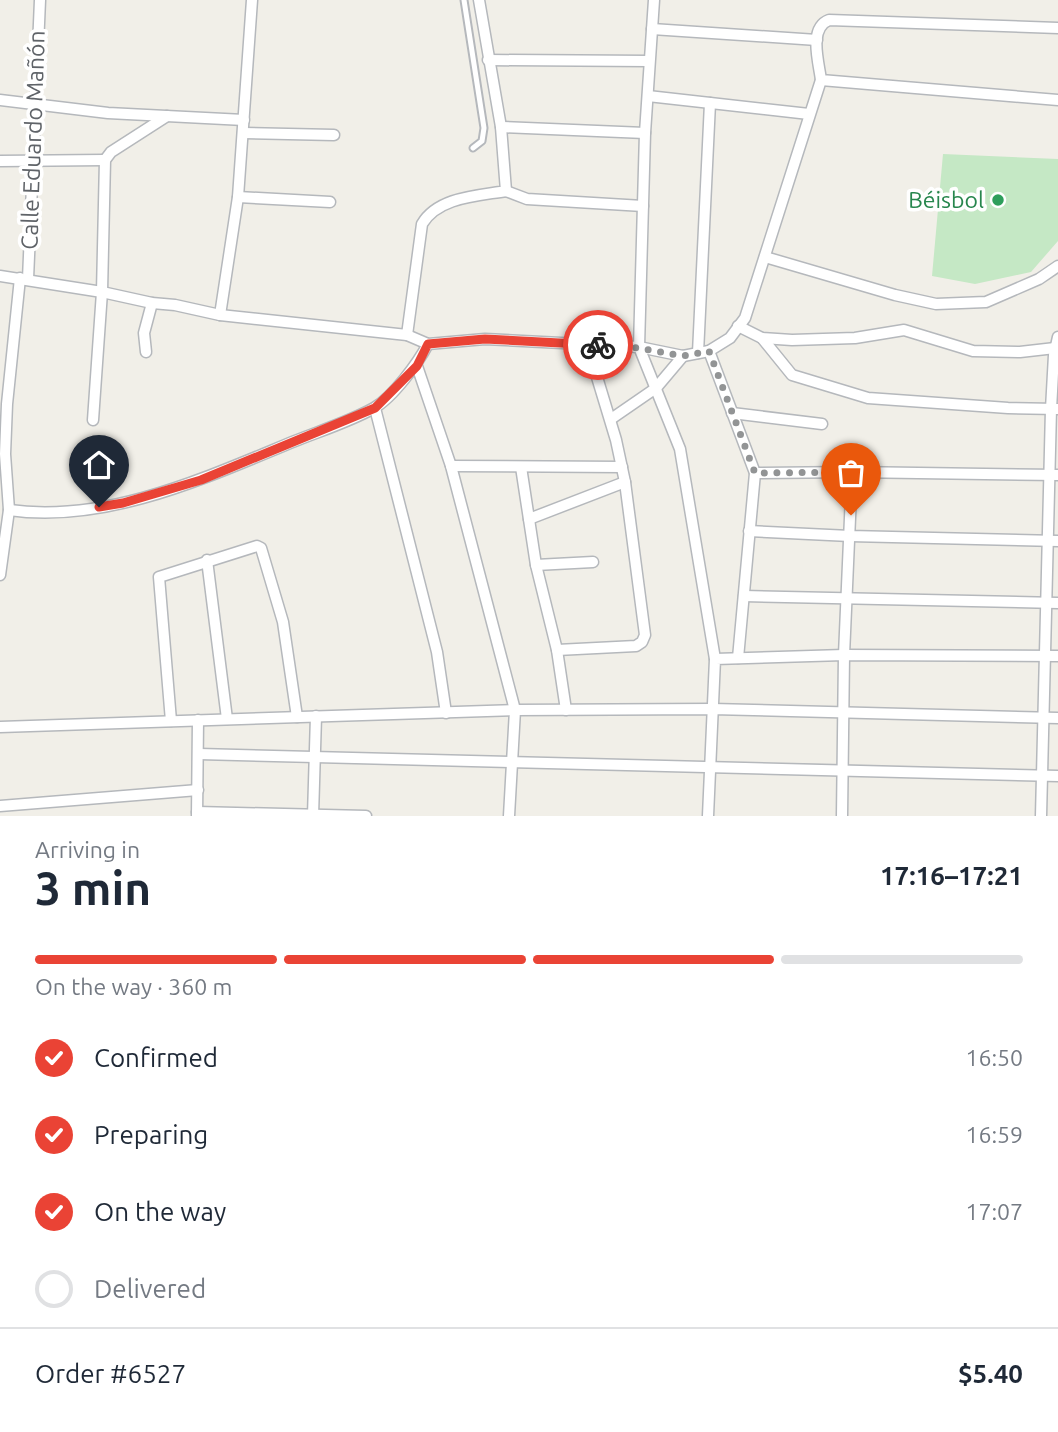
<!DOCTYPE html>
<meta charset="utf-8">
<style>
body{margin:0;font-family:Ubuntu,sans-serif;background:#f2f2f3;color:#1f2937;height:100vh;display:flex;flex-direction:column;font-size:26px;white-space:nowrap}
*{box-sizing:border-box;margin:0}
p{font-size:23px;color:#747a83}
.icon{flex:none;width:38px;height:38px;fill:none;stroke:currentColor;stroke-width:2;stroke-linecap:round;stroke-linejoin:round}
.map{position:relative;height:816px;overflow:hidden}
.details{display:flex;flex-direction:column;background:#fff;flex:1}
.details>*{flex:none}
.pin{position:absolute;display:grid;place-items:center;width:60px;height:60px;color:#fff;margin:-72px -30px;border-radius:50% 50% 50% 0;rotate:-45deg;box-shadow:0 0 7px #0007}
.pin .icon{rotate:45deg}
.courier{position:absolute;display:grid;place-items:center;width:70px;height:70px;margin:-35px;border:5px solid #ea4335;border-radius:50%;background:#fff;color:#222;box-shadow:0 2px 9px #0007}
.summary em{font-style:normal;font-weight:600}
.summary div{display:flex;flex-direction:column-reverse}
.summary{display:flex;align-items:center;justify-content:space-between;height:119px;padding:0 35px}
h1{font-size:46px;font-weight:600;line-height:52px}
.bar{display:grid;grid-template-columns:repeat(4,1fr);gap:10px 7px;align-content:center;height:84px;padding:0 35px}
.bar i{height:9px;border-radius:5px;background:#e0e1e3}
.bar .current{background:#ea4335}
.bar p{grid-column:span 4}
.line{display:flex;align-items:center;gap:18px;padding:0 35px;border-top:2px solid #e0e1e3}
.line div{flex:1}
ol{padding:0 35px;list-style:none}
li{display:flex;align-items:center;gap:21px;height:77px}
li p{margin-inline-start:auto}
li .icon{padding:7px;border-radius:50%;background:#ea4335;color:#fff;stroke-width:4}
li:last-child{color:#747a83}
li i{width:38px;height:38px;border:4px solid #e0e1e3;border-radius:50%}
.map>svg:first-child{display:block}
.park{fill:#c5e8c5}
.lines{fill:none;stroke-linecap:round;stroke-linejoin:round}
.lane-casing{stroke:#b5b8bc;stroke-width:9}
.street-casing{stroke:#b5b8bc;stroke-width:13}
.lane{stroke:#fff;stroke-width:5}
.street{stroke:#fff;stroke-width:10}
.done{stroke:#929495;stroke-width:7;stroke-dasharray:0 12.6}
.route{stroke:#ea4335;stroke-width:9}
.leisure-dot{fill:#2e9e5b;stroke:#fff;stroke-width:2.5}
.labels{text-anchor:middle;stroke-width:7;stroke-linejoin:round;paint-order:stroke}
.street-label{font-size:23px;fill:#5f6368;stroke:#fff}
.leisure-label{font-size:23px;fill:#27864d;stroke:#fff;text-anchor:end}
</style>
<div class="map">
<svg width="1058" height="816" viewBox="0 0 1058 816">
<rect width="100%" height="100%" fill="#f1efe8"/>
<path class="park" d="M943,154L1058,159V241L1031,272L975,284L932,276Z"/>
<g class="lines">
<defs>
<path id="lane" d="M464,0L484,128L482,141L473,148"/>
<g id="street">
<path d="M654,0L645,133L639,347L680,449L715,659"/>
<path d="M1058,28L829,20C808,28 819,63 821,80L1058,100"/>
<path d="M652,29L817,40"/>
<path d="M488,60L649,61"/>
<path d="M648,96L809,114"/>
<path d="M0,100L108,113L244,120"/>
<path d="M501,127L645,133"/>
<path d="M243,133L334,135"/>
<path d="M0,161L105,160"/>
<path d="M506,191L527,199L643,206"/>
<path d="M238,197L330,202"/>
<path d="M765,257L895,295L936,304L986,302L1039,279L1058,266"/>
<path d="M0,276L102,292L152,303L175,305L220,315L407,335L428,344L485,339L639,347L683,356L709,351L730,338L745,318L821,80"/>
<path d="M28,279L40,0"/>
<path d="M220,315L238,197L252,0"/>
<path d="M738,326L762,338L792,340L855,338L904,330L973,351L1020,352L1055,348"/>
<path d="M407,335L422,224C438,197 477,196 506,191L501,127L479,0"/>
<path d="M762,338L792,375L868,398L1008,408L1058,409"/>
<path d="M709,351L755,473L738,658"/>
<path d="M146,352L144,333L152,303"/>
<path d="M698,353L710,103"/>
<path d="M417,366L451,466L515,710L509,816"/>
<path d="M375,408L437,652L446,713"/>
<path d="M732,413L822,424"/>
<path d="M611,419L656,388L683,356"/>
<path d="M93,420L102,292L105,160L111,152L167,116"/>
<path d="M451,466L622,467"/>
<path d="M521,467L536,565L557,650L566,710"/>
<path d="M755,473L852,472L1058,475"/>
<path d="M9,510C107,524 207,477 295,441C320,431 351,421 374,408C393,397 418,363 428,344"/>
<path d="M529,519L625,482"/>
<path d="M749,531L850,536L1058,541"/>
<path d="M207,560L227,719"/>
<path d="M536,565L593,562"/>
<path d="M0,575L9,510L5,454L7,404L20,278"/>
<path d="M744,596L1058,603"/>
<path d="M557,650L636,646L642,642L645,635L625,482L616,440L587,344"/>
<path d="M171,721L159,577L257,546L261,548L283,622L297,717"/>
<path d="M0,727L515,710L712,709L1058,718"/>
<path d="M199,754L1058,776"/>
<path d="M0,806L198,790"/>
<path d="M197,812L366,816"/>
<path d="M197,816L198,720"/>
<path d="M313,816L316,716"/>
<path d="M708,816L715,659L844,655L1058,656"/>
<path d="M842,816L844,655L852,472"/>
<path d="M1041,816L1051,409L1054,355L1058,337"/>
</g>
</defs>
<use href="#lane" class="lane-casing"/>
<use href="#street" class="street-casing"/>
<use href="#lane" class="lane"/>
<use href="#street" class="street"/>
</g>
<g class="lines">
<path class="done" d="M598,345L639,348L683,356L709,351L755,473L852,472L851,515"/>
<path class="route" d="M99,507L123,503L201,480L375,408L417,366L428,344L485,339L598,345"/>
</g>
<circle class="leisure-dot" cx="998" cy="200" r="7"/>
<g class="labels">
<g class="street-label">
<text transform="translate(33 140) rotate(-88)" y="8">Calle Eduardo Mañón</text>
</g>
<g class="leisure-label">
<text x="984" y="208">Béisbol</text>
</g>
</g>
</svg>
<div class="pin" style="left:851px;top:515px;background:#ea580c"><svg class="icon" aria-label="bag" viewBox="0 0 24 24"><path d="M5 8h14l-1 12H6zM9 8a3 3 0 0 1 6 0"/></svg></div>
<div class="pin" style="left:99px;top:507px;background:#1f2937"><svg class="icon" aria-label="home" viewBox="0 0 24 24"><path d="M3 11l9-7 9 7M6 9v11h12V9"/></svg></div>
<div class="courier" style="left:598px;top:345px"><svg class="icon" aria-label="bike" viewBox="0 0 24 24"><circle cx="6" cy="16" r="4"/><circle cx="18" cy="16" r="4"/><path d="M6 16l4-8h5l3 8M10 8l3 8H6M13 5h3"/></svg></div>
</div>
<section class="details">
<div class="summary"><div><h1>3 min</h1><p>Arriving in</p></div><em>17:16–17:21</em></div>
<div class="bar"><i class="current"></i><i class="current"></i><i class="current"></i><i></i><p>On the way · 360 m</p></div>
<ol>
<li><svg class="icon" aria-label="check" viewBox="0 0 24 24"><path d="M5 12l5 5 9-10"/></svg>Confirmed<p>16:50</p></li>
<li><svg class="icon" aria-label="check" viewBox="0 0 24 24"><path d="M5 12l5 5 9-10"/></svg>Preparing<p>16:59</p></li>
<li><svg class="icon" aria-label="check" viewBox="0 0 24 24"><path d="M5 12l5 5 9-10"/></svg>On the way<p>17:07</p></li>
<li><i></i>Delivered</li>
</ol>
<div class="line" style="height:91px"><div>Order #6527</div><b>$5.40</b></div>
</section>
